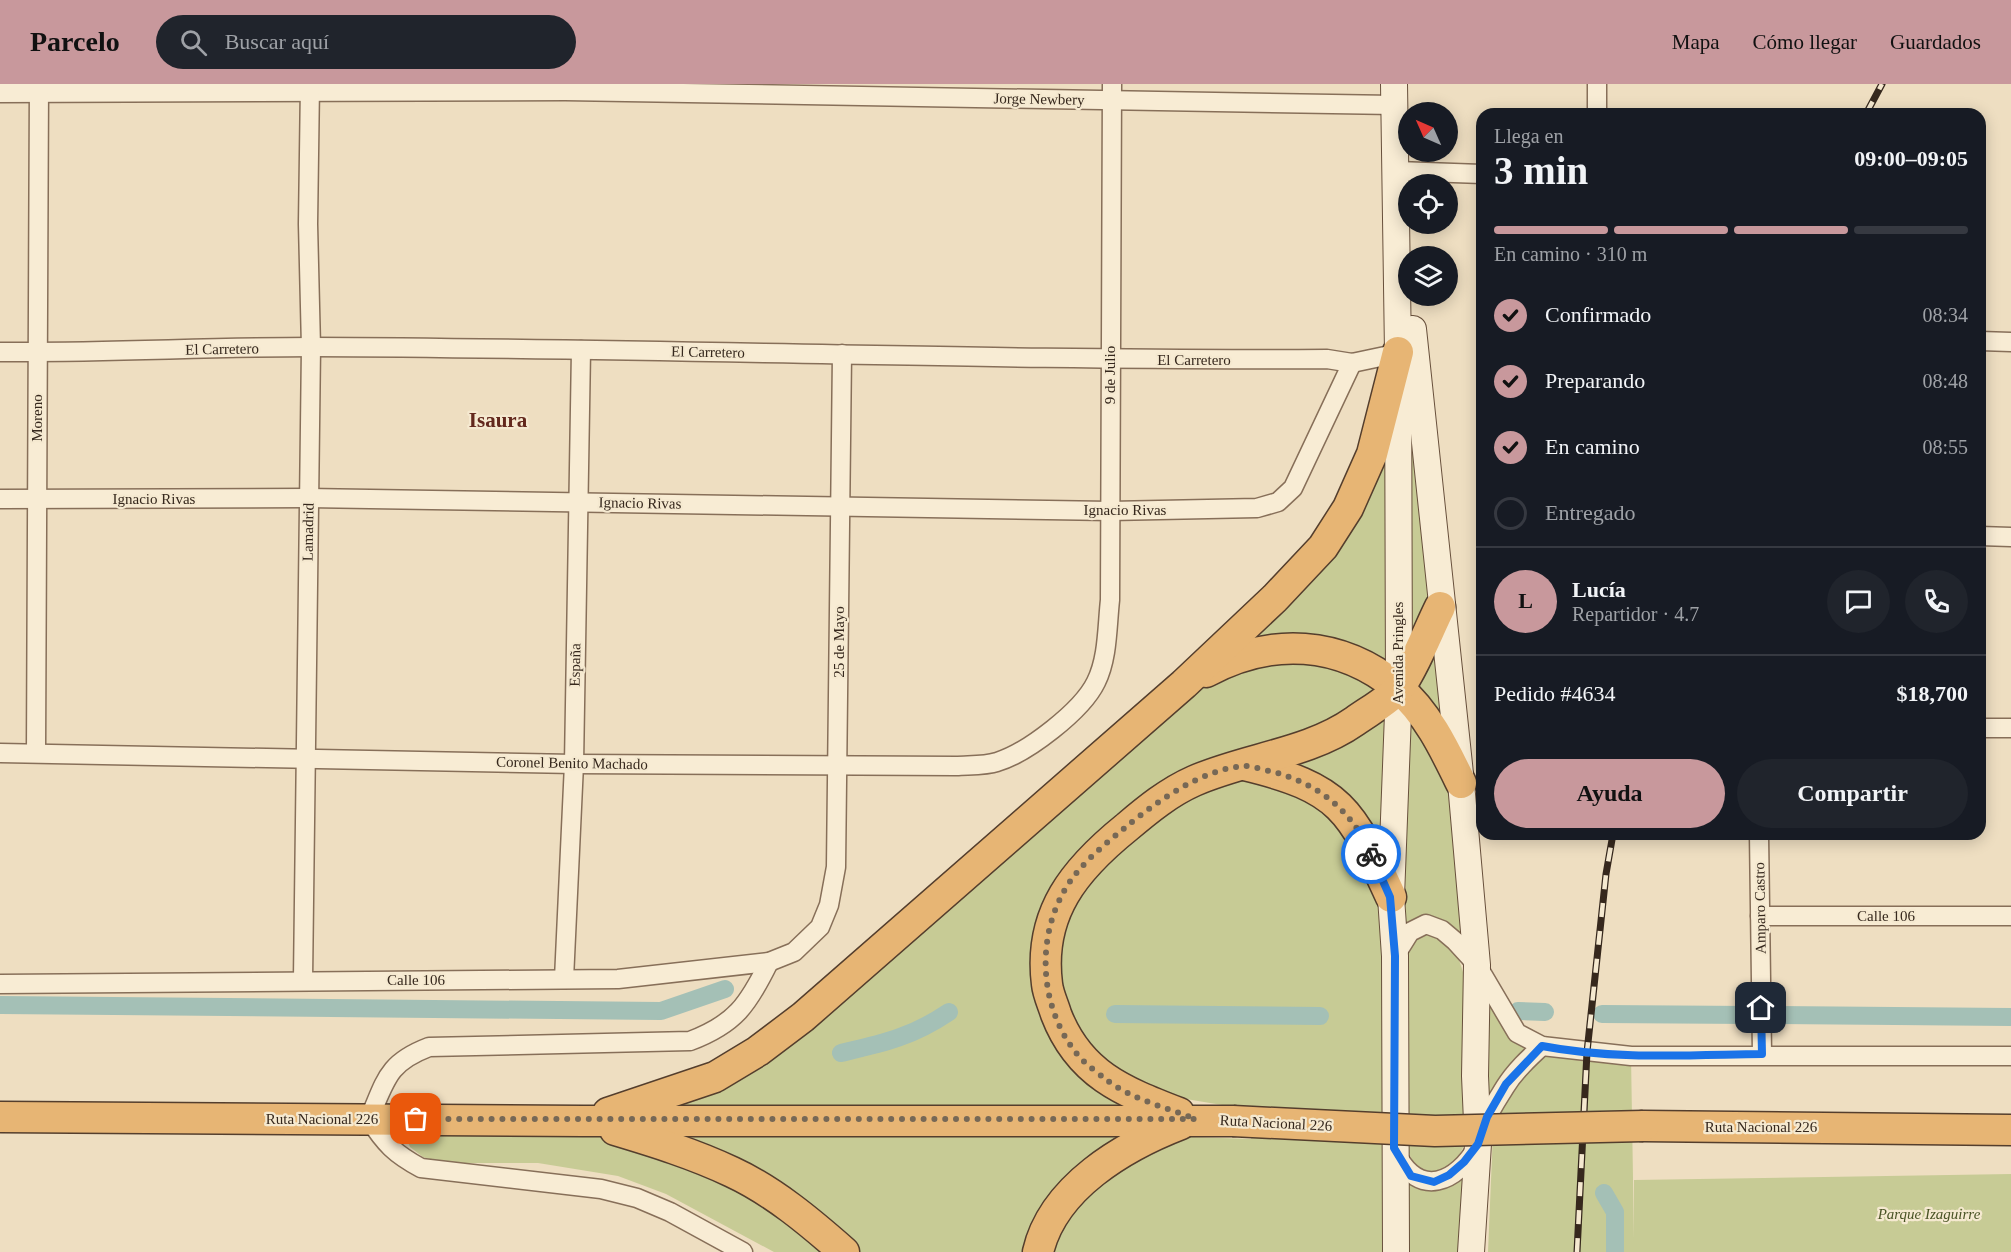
<!DOCTYPE html>
<html lang="es">
<meta charset="utf-8">
<style>
body{margin:0;font-family:Georgia,serif;background:#20242c;color:#f1f3f6;height:100vh;display:flex;flex-direction:column;font-size:22px;white-space:nowrap}
*{box-sizing:border-box;margin:0}
p{font-size:20px;color:#9ea1a6}
.icon{flex:none;width:33px;height:33px;fill:none;stroke:currentColor;stroke-width:2;stroke-linecap:round;stroke-linejoin:round}
.map{position:relative;flex:1;overflow:hidden}
.sheet{position:absolute;left:1476px;top:24px;width:510px;height:732px;display:flex;flex-direction:column;background:#171b24;border-radius:18px;box-shadow:0 3px 15px #0003}
.sheet>*{flex:none}
.needle{width:39px;rotate:315deg}
.buttons{position:absolute;left:1398px;top:18px;display:grid;gap:12px}
.buttons a{display:grid;place-items:center;width:60px;height:60px;border-radius:50%;background:#171b24;box-shadow:0 3px 15px #0003;font-size:30px}
.pin{position:absolute;display:grid;place-items:center;width:51px;height:51px;color:#fff;margin:-26px;border-radius:12px;box-shadow:0 3px 9px #0006}
.courier{position:absolute;display:grid;place-items:center;width:60px;height:60px;margin:-30px;border:4px solid #1a73e8;border-radius:50%;background:#fff;color:#222;box-shadow:0 2px 8px #0007}
.overview em{font-style:normal;font-weight:700}
.overview div{display:flex;flex-direction:column-reverse}
.overview{display:flex;align-items:center;justify-content:space-between;height:102px;padding:0 18px}
h1{font-size:39px;font-weight:700;line-height:45px}
.bar{display:grid;grid-template-columns:repeat(4,1fr);gap:9px 6px;align-content:center;height:72px;padding:0 18px}
.bar i{height:8px;border-radius:4px;background:#363941}
.bar .on{background:#c8989c}
.bar p{grid-column:span 4}
.line{display:flex;align-items:center;gap:15px;padding:0 18px;border-top:2px solid #363941}
.line div{flex:1}
.round{display:grid;place-items:center;flex:none;width:63px;height:63px;border-radius:32px;background:#20242c}
ol{padding:0 18px;list-style:none}
li{display:flex;align-items:center;gap:18px;height:66px}
li p{margin-inline-start:auto}
li .icon{padding:6px;border-radius:50%;background:#c8989c;color:#111;stroke-width:4}
li:last-child{color:#9ea1a6}
li i{width:33px;height:33px;border:3px solid #363941;border-radius:50%}
.action{display:flex;gap:12px;margin-top:auto;padding:12px 18px}
.action a{flex:1;height:69px;border-radius:36px;background:#c8989c;color:#111;font-size:24px;font-weight:700;line-height:69px;text-align:center}
.action a+a{background:#20242c;color:#f1f3f6}
header{display:flex;align-items:center;gap:36px;box-sizing:border-box;height:84px;padding:0 30px;background:#c8989c;color:#111}
header strong{font-size:28px}
nav{display:flex;gap:33px;margin-inline-start:auto;font-size:21px}
.search{width:420px;height:54px;background:#20242c;display:flex;align-items:center;gap:15px;box-sizing:border-box;padding:0 21px;border-radius:33px;color:#9ea1a6;font-size:22px}
.map>svg:first-child{display:block}
.green{fill:#c7cb95}
.lines{fill:none;stroke-linecap:round;stroke-linejoin:round}
.canal{stroke:#a4c0b6;stroke-width:18}
.minor-casing{stroke:#876f59;stroke-width:21}
.secondary-casing{stroke:#68503c;stroke-width:28}
.trunk-casing{stroke:#543e2d;stroke-width:33}
.minor{stroke:#f8ecd4;stroke-width:18}
.secondary{stroke:#f8ecd4;stroke-width:26}
.trunk{stroke:#e7b574;stroke-width:30}
.rail-casing{stroke:#36281d;stroke-width:7}
.rail{stroke:#f5e9d0;stroke-width:4.5;stroke-dasharray:14;stroke-linecap:butt}
.trunk-bridge-casing{stroke:#543e2d;stroke-width:33;stroke-linecap:butt}
.trunk-bridge{stroke:#e7b574;stroke-width:30}
.done{stroke:#766856;stroke-width:6;stroke-dasharray:0 10.8}
.route{stroke:#1a73e8;stroke-width:8}
.labels{text-anchor:middle;stroke-width:4.5;stroke-linejoin:round;paint-order:stroke}
.street-label{font-size:15px;fill:#36281d;stroke:#f5e9d0}
.park-label{font-size:15px;font-style:italic;fill:#495324;stroke:#f5e9d0}
.district-label{font-size:21px;font-weight:bold;fill:#63281d;stroke:#f5e9d0}
</style>
<header>
<strong>Parcelo</strong>
<div class="search"><svg class="icon" aria-label="search" viewBox="0 0 24 24"><circle cx="10" cy="10" r="6"/><path d="M15 15l6 6"/></svg>Buscar aquí</div>
<nav><a>Mapa</a><a>Cómo llegar</a><a>Guardados</a></nav>
</header>
<div class="map">
<svg width="2011" height="1168" viewBox="0 0 2011 1168">
<rect width="100%" height="100%" fill="#eedec1"/>
<g class="green">
<path d="M1410,281L1430,496L1423,543L1407,571Z"/>
<path d="M1386,343L1391,593L1348,564L1221,574L1303,494Z"/>
<path d="M1438,544L1449,661L1406,604Z"/>
<path d="M1306,568L1385,603L1372,617L1112,745L1037,902L1148,1027L634,1029L701,1009L1200,597Z"/>
<path d="M1391,618L1386,786L1273,680Z"/>
<path d="M1406,624L1450,704L1462,850L1444,838L1405,842Z"/>
<path d="M1242,690L1331,722L1382,826L1387,906L1385,1168H1047L1066,1123L1162,1052L1251,1055L1252,1026L1150,1009L1079,962L1052,901L1072,806L1149,734Z"/>
<path d="M1419,850H1435L1456,867L1465,894V1059C1457,1080 1446,1084 1426,1092L1413,1079L1407,1064L1405,869Z"/>
<path d="M1485,906L1513,956L1527,965L1487,1014Z"/>
<path d="M1545,968L1631,972L1634,1155V1096L2011,1090V1168H1488L1493,1048L1506,1009Z"/>
<path d="M1147,1044L1031,1168H855L644,1048Z"/>
<path d="M565,1045L655,1065L702,1081L836,1168H774L666,1110L618,1092L538,1079H442L423,1073L410,1063L405,1051Z"/>
<path d="M1466,1088L1462,1168H1405V1093Z"/>
</g>
<g class="lines">
<g class="canal">
<path d="M0,921L661,927L725,905"/>
<path d="M1518,927L1545,928"/>
<path d="M1115,930L1320,932"/>
<path d="M1602,930L1749,931"/>
<path d="M1778,931L2011,933"/>
<path d="M841,969C884,959 912,953 949,928"/>
<path d="M1604,1109L1615,1128V1168"/>
</g>
<defs>
<g id="minor">
<path d="M0,9L565,7L1394,21"/>
<path d="M1597,30V0"/>
<path d="M1397,87L1482,90"/>
<path d="M1980,257L2011,258"/>
<path d="M0,268C104,269 209,263 313,263C651,264 989,277 1327,275L1352,279L1404,268"/>
<path d="M0,415L308,414L1110,427L1257,424L1278,418L1293,404L1352,279"/>
<path d="M1980,452L2011,453"/>
<path d="M1980,644H2011"/>
<path d="M36,668L39,0"/>
<path d="M0,669L574,680L956,682C969,681 985,682 997,678C1027,669 1082,627 1096,598C1108,574 1107,543 1110,516L1112,0"/>
<path d="M1759,750L1762,970"/>
<path d="M1760,832H2011"/>
<path d="M1395,872L1410,848L1426,840L1442,846L1455,857L1477,881L1517,949L1542,962L1631,972H2011"/>
<path d="M564,895L574,680L581,266"/>
<path d="M303,896L311,263L308,140L310,0"/>
<path d="M0,900L618,895L769,878L794,868L820,843L829,821L836,783L842,270"/>
<path d="M1396,1069C1419,1115 1457,1099 1478,1061C1482,1053 1483,1043 1487,1035C1491,1024 1499,1013 1505,1003C1515,987 1529,974 1542,962"/>
<path d="M743,1168L670,1128L637,1114L601,1105L421,1084C395,1070 385,1060 369,1035C386,996 387,979 429,963L690,957C735,940 748,921 769,878"/>
</g>
<g id="secondary">
<path d="M1394,0L1398,268L1399,604L1391,813L1395,872L1396,1168"/>
<path d="M1413,245L1461,699L1477,881L1475,992L1478,1060L1471,1168"/>
</g>
<g id="trunk">
<path d="M1206,588C1271,553 1340,556 1398,604C1427,628 1445,666 1461,699"/>
<path d="M1244,681C1341,704 1351,725 1391,813"/>
<path d="M608,1029L715,993L758,967L803,933L1184,600L1275,514L1323,463L1348,424L1372,370L1398,268"/>
<path d="M1179,1029C1122,1007 1079,990 1056,930C1053,920 1048,910 1047,900C1038,829 1075,785 1127,743C1147,726 1169,708 1194,697C1246,674 1308,670 1355,637C1369,627 1389,616 1399,604C1413,586 1429,545 1440,523"/>
<path d="M0,1033L583,1037H1233"/>
<path d="M1643,1042L2011,1046"/>
<path d="M615,1046C655,1058 694,1070 732,1088C773,1107 810,1138 844,1168"/>
<path d="M1038,1168C1053,1103 1124,1062 1181,1040"/>
</g>
</defs>
<use href="#minor" class="minor-casing"/>
<use href="#secondary" class="secondary-casing"/>
<use href="#trunk" class="trunk-casing"/>
<use href="#minor" class="minor"/>
<use href="#secondary" class="secondary"/>
<use href="#trunk" class="trunk"/>
<defs>
<g id="rail">
<path d="M1866,30L1882,0"/>
<path d="M1577,1168L1587,968L1606,790L1613,750"/>
</g>
</defs>
<use href="#rail" class="rail-casing"/>
<use href="#rail" class="rail"/>
<defs>
<path id="trunk-bridge" d="M1233,1037L1435,1047L1643,1042"/>
</defs>
<use href="#trunk-bridge" class="trunk-bridge-casing"/>
<use href="#trunk-bridge" class="trunk-bridge"/>
</g>
<g class="lines">
<path class="done" d="M416,1035H1196C1167,1024 1132,1015 1108,997C1098,989 1085,980 1077,970C1041,926 1036,860 1062,811C1076,783 1103,762 1127,742C1159,716 1201,686 1243,682C1251,681 1262,686 1270,687C1317,699 1351,725 1371,770"/>
<path class="route" d="M1371,770L1390,813L1395,872L1394,1064L1411,1092L1434,1098L1449,1091L1464,1078L1478,1060L1487,1033L1506,1000L1542,962C1614,976 1689,971 1762,970L1761,924"/>
</g>
<g class="labels">
<g class="street-label">
<text transform="translate(1039 15) rotate(1)" y="5">Jorge Newbery</text>
<text transform="translate(222 265) rotate(-1)" y="5">El Carretero</text>
<text transform="translate(708 268) rotate(1)" y="5">El Carretero</text>
<text x="1194" y="281">El Carretero</text>
<text transform="translate(1110 291) rotate(-90)" y="5">9 de Julio</text>
<text transform="translate(37 334) rotate(-90)" y="5">Moreno</text>
<text x="154" y="420">Ignacio Rivas</text>
<text transform="translate(640 419) rotate(1)" y="5">Ignacio Rivas</text>
<text x="1125" y="431">Ignacio Rivas</text>
<text transform="translate(308 448) rotate(-89)" y="5">Lamadrid</text>
<text transform="translate(839 558) rotate(-90)" y="5">25 de Mayo</text>
<text transform="translate(1398 569) rotate(-90)" y="5">Avenida Pringles</text>
<text transform="translate(575 581) rotate(-89)" y="5">España</text>
<text transform="translate(572 679) rotate(1)" y="5">Coronel Benito Machado</text>
<text transform="translate(1760 824) rotate(-91)" y="5">Amparo Castro</text>
<text x="1886" y="837">Calle 106</text>
<text x="416" y="901">Calle 106</text>
<text x="322" y="1040">Ruta Nacional 226</text>
<text transform="translate(1276 1039) rotate(3)" y="5">Ruta Nacional 226</text>
<text x="1761" y="1048">Ruta Nacional 226</text>
</g>
<g class="park-label">
<text x="1929" y="1135">Parque Izaguirre</text>
</g>
<g class="district-label">
<text x="498" y="343">Isaura</text>
</g>
</g>
</svg>
<div class="buttons">
<a><svg class="needle" viewBox="-14 -14 28 28"><path d="M0-13l5 13h-10z" fill="#e53935"/><path d="M0 13l5-13h-10z" fill="#9ea1a6"/></svg></a>
<a><svg class="icon" aria-label="locate" viewBox="0 0 24 24"><circle cx="12" cy="12" r="6"/><path d="M12 2v4M12 18v4M2 12h4M18 12h4"/></svg></a>
<a><svg class="icon" aria-label="layers" viewBox="0 0 24 24"><path d="M12 4l9 5-9 5-9-5zM3 14l9 5 9-5"/></svg></a>
</div>
<div class="pin" style="left:416px;top:1035px;background:#ea580c"><svg class="icon" aria-label="bag" viewBox="0 0 24 24"><path d="M5 8h14l-1 12H6zM9 8a3 3 0 0 1 6 0"/></svg></div>
<div class="pin" style="left:1761px;top:924px;background:#1f2937"><svg class="icon" aria-label="home" viewBox="0 0 24 24"><path d="M3 11l9-7 9 7M6 9v11h12V9"/></svg></div>
<div class="courier" style="left:1371px;top:770px"><svg class="icon" aria-label="bike" viewBox="0 0 24 24"><circle cx="6" cy="16" r="4"/><circle cx="18" cy="16" r="4"/><path d="M6 16l4-8h5l3 8M10 8l3 8H6M13 5h3"/></svg></div>
<section class="sheet">
<div class="overview"><div><h1>3 min</h1><p>Llega en</p></div><em>09:00–09:05</em></div>
<div class="bar"><i class="on"></i><i class="on"></i><i class="on"></i><i></i><p>En camino · 310 m</p></div>
<ol>
<li><svg class="icon" aria-label="check" viewBox="0 0 24 24"><path d="M5 12l5 5 9-10"/></svg>Confirmado<p>08:34</p></li>
<li><svg class="icon" aria-label="check" viewBox="0 0 24 24"><path d="M5 12l5 5 9-10"/></svg>Preparando<p>08:48</p></li>
<li><svg class="icon" aria-label="check" viewBox="0 0 24 24"><path d="M5 12l5 5 9-10"/></svg>En camino<p>08:55</p></li>
<li><i></i>Entregado</li>
</ol>
<div class="line" style="height:108px"><b class="round" style="background:#c8989c;color:#111">L</b><div><b>Lucía</b><p>Repartidor · 4.7</p></div><a class="round"><svg class="icon" aria-label="chat" viewBox="0 0 24 24"><path d="M4 5h16v11H9l-5 4z"/></svg></a><a class="round"><svg class="icon" aria-label="phone" viewBox="0 0 24 24"><path d="M5 4h4l2 5-3 2q2 4 5 5l2-3 5 2v4C11 20 4 13 5 4z"/></svg></a></div>
<div class="line" style="height:78px"><div>Pedido #4634</div><b>$18,700</b></div>
<div class="action"><a>Ayuda</a><a>Compartir</a></div>
</section>
</div>
